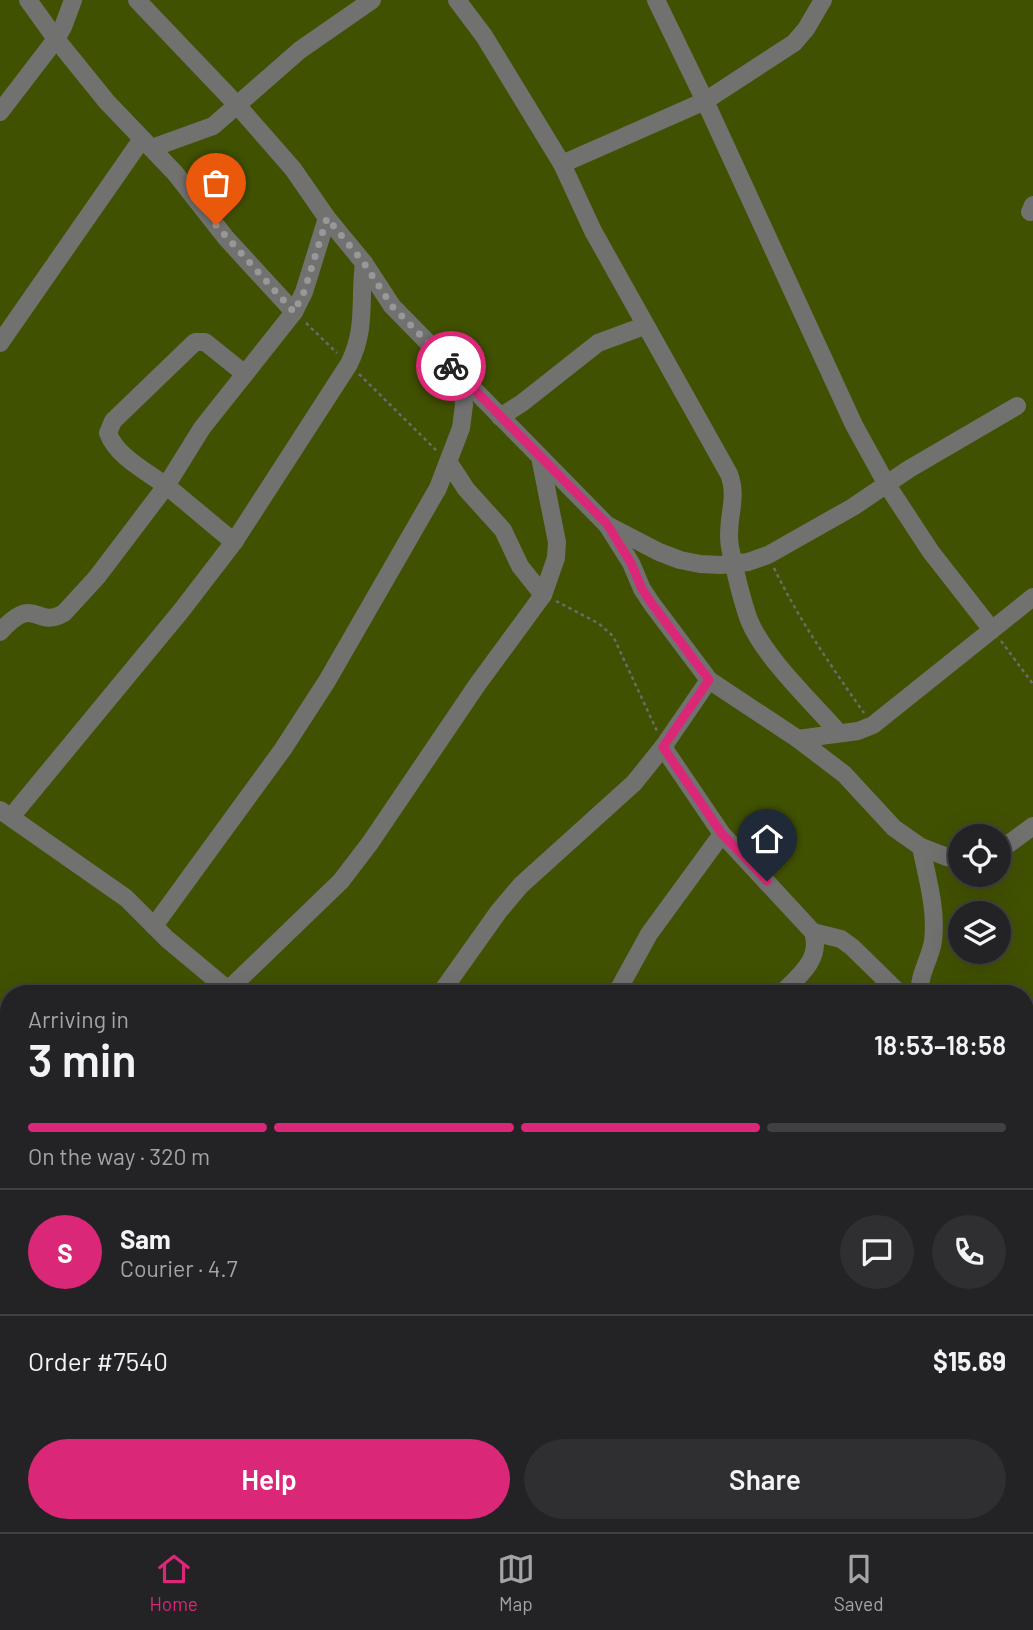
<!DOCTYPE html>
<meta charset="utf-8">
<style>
body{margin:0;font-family:Barlow,sans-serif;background:#2f2f31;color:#f1f3f6;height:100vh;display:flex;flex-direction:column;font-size:26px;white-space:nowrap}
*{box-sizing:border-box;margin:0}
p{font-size:23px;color:#a3a4a6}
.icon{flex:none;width:38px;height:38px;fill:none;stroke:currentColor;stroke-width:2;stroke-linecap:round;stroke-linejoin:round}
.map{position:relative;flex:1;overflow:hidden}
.panel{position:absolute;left:0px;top:985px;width:1034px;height:548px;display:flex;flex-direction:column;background:#232224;border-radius:28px 28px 0 0;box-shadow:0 7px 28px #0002,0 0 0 2px #403f41}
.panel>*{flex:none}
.buttons{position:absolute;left:948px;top:824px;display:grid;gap:14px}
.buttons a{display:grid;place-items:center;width:63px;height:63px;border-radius:50%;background:#232224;box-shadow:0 7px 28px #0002,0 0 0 2px #403f41;font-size:35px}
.pin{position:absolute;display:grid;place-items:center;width:60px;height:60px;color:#fff;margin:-72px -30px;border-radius:50% 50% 50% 0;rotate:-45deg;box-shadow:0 0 7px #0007}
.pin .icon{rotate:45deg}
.courier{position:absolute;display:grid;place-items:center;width:70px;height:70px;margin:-35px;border:5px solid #db2777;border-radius:50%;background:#fff;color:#222;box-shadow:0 2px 9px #0007}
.headline em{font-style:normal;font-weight:600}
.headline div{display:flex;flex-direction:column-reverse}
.headline{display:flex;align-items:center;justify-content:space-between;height:119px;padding:0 28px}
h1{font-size:46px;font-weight:600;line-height:52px}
.bar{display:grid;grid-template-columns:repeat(4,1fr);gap:10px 7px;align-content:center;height:84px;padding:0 28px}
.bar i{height:9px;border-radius:5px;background:#403f41}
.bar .selected{background:#db2777}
.bar p{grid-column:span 4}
.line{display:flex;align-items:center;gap:18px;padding:0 28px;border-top:2px solid #403f41}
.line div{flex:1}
.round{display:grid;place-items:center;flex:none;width:74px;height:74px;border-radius:37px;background:#2f2f31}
.button{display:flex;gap:14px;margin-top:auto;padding:14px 28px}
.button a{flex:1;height:80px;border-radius:42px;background:#db2777;color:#fff;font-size:28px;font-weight:600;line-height:80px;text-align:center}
.button a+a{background:#2f2f31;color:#f1f3f6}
.tab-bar{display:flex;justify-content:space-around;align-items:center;height:98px;border-top:2px solid #403f41;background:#232224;font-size:19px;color:#a3a4a6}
.tab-bar a{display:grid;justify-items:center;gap:4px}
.tab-bar .selected{color:#db2777}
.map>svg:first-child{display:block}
.green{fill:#415102;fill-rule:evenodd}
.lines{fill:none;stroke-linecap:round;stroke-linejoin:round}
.path{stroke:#6b6a6c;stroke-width:2.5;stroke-dasharray:3.5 3.5;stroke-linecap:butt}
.minor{stroke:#717170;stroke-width:18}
.done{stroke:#999899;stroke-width:7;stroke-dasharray:0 12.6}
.route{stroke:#db2777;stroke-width:9}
</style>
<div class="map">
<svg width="1033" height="1532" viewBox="0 0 1033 1532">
<rect width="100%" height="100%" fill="#2f2e30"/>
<path class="green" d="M0,0H1033V1532H0ZM961,836H999V875H961ZM961,914H999V952H961ZM9,994H1026V1524H9Z"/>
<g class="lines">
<g class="path">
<path d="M306,323L337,353"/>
<path d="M359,374L437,451"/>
<path d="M774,568C799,620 831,666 864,713"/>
<path d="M556,601L598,623L613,636L657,731"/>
<path d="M1001,641L1033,684"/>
</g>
<g class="minor">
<path d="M28,0L56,39L107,102L175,173L226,238L294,312"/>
<path d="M137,0L238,106L293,169L327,218L364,263L392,306L607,525L631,563L642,589L652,604L709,680L798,739L844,774L894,828L921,847L947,857L961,859"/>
<path d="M457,0L484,36L562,164L593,231L729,474C739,499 725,521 730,547C735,571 741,598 749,620C764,657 812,702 839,733"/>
<path d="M656,0L705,101L854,425L887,485L931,552L992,630"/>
<path d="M0,112L56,39L63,27L73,0"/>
<path d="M152,148L213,126L300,50L372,0"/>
<path d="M562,164L705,101L794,43L806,29L823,0"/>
<path d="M1030,212L1033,205"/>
<path d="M0,343L142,139"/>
<path d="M500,417L522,403L598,343L644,326"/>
<path d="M449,463L466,489L503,530L520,566L543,595"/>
<path d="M607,525L659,552L680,560L700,564L721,565L748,562L768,555L853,507L909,469L1017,406"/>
<path d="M234,542C212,524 191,506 169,488C150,473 117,458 108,433L113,421L195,342H205L245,374"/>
<path d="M0,632C36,592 35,630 64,613L97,577L166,486L202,428L294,312L304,292L327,218"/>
<path d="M798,739L858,731L873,725L1033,597"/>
<path d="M663,747L722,834L813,932C822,959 799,976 781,994"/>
<path d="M0,810L126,898L167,939L233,994"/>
<path d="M11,817L181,611L234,542L349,364C367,328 359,301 364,263"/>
<path d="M999,851L1033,826"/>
<path d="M154,926L283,749L327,681L438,488L461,428L464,405L461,377"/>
<path d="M813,932L841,939L852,947L900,994"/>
<path d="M228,990L341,881L370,843L477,685L543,595L556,558L557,542L540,457"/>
<path d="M440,994L499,911L521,885L634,783L663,747L709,680"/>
<path d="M616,994L649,934L722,834"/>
<path d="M920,994C918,975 930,960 933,941C937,910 927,877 921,847"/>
<path d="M0,1187L9,1196"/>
<path d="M0,1265L9,1270"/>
<path d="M0,1354L9,1333"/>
<path d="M248,1524L253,1532"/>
<path d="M423,1532L430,1524"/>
</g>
</g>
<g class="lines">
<path class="done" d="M216,225L294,312L304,292L327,218L364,263L392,306L451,366"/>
<path class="route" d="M451,366L607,524L631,563L642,589L652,604L709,680L663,747L722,834L767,881"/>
</g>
</svg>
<div class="buttons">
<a><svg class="icon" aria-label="locate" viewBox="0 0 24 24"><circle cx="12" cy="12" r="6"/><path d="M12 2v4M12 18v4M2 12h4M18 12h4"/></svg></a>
<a><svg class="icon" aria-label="layers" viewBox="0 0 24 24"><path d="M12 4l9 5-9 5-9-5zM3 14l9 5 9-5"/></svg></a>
</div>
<div class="pin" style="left:216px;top:225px;background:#ea580c"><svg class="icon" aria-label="bag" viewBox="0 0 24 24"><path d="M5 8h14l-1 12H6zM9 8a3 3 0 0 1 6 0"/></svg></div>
<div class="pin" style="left:767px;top:881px;background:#1f2937"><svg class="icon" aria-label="home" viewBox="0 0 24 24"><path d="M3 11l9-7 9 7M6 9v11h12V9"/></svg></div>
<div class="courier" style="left:451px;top:366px"><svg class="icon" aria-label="bike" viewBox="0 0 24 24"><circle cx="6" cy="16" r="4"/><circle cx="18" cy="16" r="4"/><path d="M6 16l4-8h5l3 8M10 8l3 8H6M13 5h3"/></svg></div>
<section class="panel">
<div class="headline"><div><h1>3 min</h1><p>Arriving in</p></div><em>18:53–18:58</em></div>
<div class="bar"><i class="selected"></i><i class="selected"></i><i class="selected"></i><i></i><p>On the way · 320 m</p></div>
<div class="line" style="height:126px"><b class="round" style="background:#db2777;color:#fff">S</b><div><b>Sam</b><p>Courier · 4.7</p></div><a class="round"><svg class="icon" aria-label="chat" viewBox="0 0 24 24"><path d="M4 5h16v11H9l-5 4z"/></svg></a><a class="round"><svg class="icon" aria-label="phone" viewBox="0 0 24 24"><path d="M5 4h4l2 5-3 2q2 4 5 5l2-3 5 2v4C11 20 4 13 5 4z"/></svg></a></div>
<div class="line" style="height:91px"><div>Order #7540</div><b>$15.69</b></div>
<div class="button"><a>Help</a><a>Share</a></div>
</section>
</div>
<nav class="tab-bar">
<a class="selected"><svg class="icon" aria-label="home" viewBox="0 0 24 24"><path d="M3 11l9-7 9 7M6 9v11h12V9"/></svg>Home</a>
<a><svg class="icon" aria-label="map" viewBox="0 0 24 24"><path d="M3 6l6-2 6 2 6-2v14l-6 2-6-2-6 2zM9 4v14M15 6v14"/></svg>Map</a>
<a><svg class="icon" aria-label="saved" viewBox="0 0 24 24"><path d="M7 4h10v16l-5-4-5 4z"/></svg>Saved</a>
</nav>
